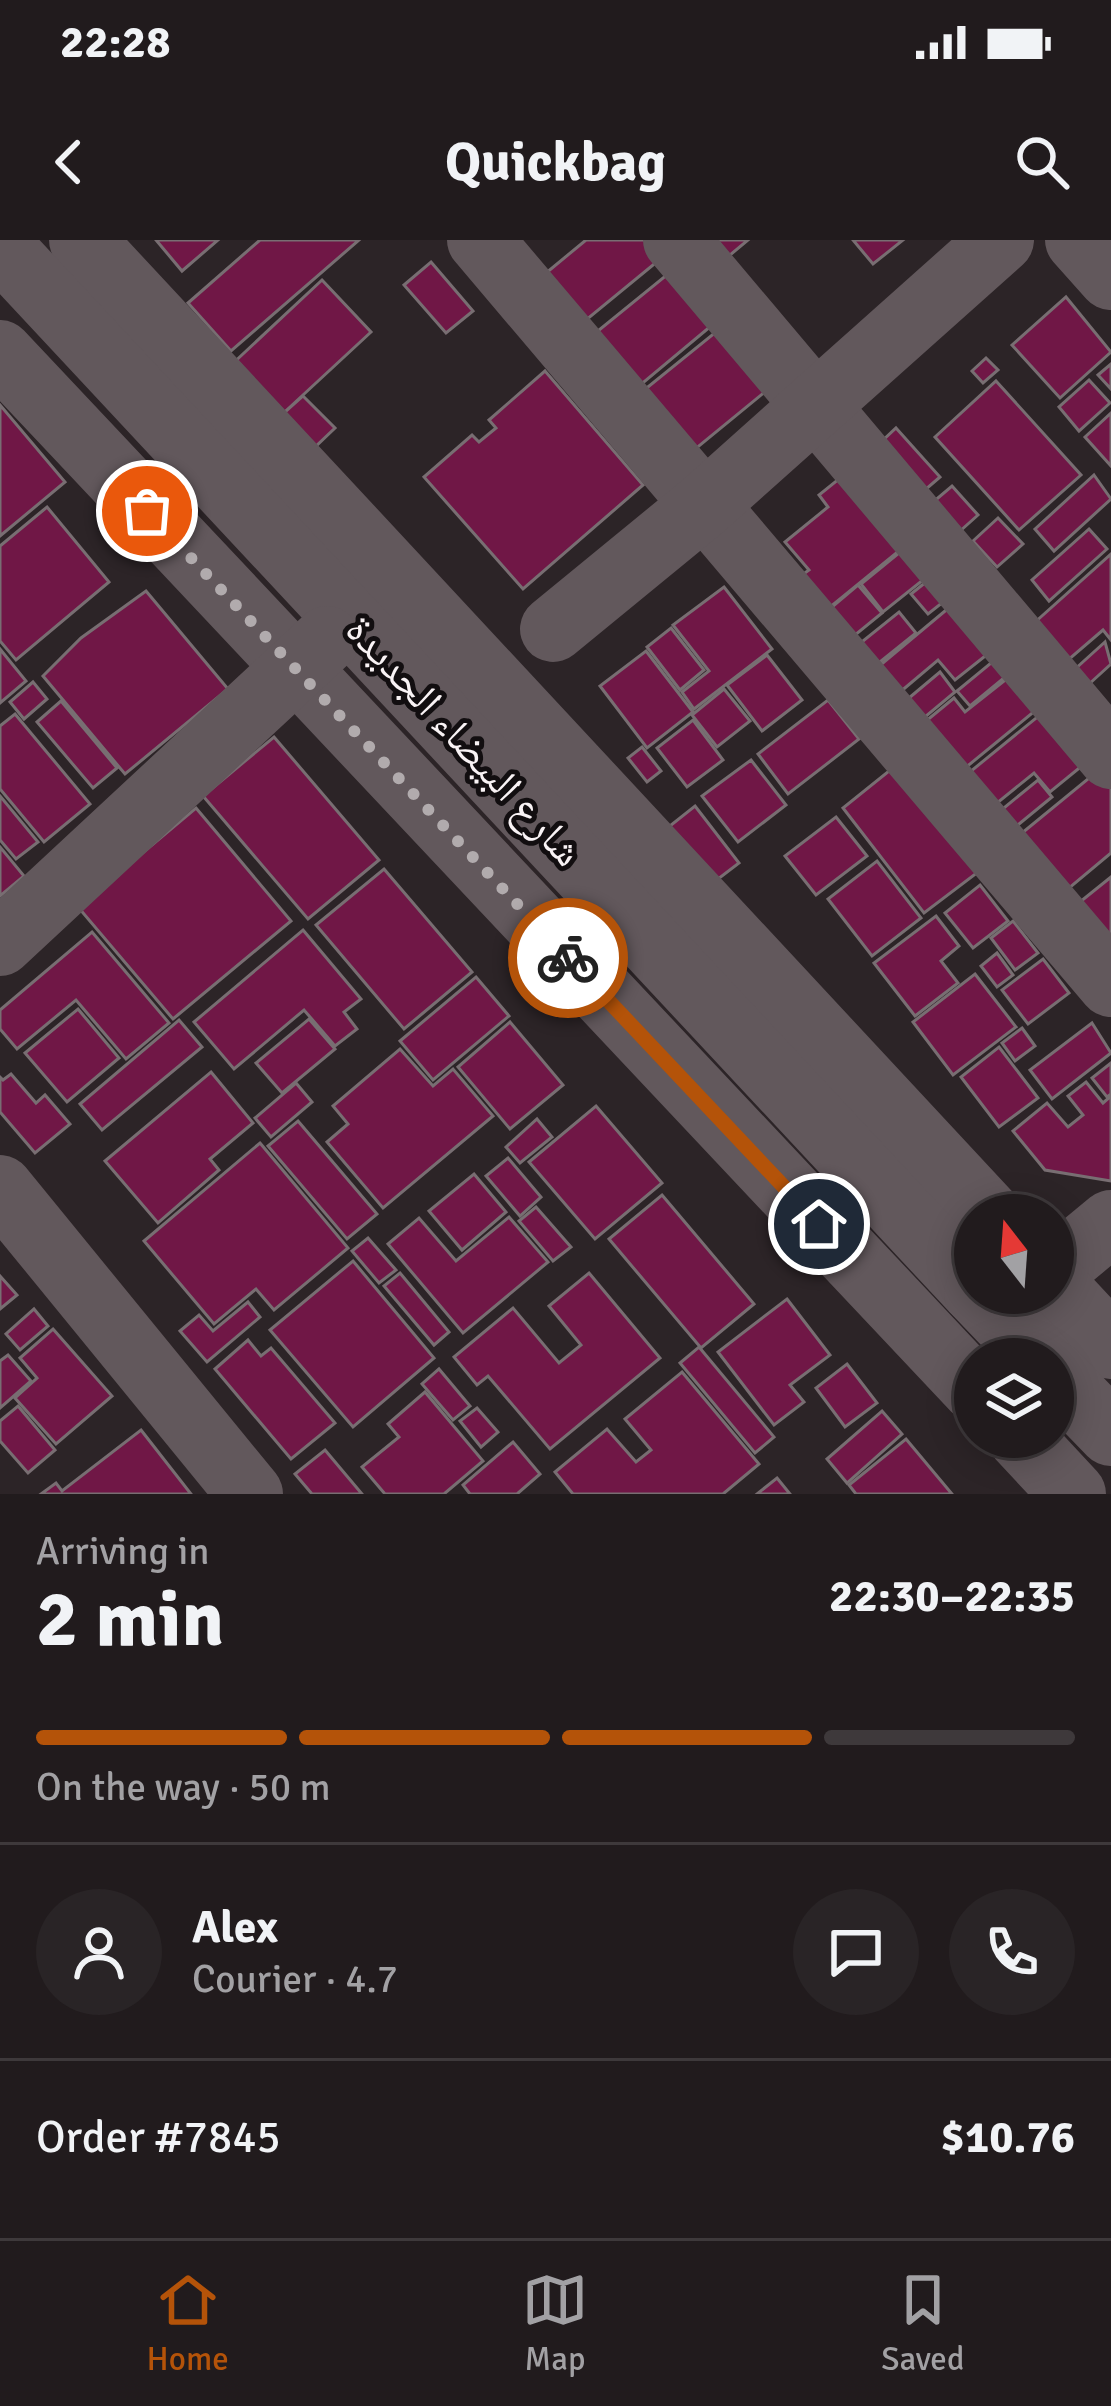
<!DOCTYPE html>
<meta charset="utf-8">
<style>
body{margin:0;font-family:Signika,"Noto Naskh Arabic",sans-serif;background:#292426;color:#f1f3f6;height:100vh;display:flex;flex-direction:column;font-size:45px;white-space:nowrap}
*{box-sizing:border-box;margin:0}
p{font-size:39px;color:#a2a1a4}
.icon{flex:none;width:66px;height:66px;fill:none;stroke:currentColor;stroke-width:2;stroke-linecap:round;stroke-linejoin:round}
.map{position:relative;height:1254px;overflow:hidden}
.drawer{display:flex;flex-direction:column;background:#211b1d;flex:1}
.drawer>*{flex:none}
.needle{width:78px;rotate:343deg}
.fabs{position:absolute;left:954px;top:954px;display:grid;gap:24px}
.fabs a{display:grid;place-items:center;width:120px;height:120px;border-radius:50%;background:#211b1d;box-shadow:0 6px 30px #0003,0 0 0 3px #3e393b;font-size:60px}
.pin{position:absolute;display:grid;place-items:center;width:102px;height:102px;color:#fff;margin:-51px;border:6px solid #fff;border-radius:50%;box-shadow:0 3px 12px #0007}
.courier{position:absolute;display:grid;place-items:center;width:120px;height:120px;margin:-60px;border:9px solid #b45309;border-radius:50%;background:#fff;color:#222;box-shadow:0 3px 15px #0007}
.overview em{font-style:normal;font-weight:800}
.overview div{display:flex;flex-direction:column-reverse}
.overview{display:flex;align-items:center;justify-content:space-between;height:204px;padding:0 36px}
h1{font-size:78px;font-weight:800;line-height:90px}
.bar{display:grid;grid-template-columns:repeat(4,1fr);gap:18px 12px;align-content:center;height:144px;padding:0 36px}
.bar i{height:15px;border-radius:9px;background:#3e393b}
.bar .selected{background:#b45309}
.bar p{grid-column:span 4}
.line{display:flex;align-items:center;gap:30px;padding:0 36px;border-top:3px solid #3e393b}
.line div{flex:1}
.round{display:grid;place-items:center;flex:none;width:126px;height:126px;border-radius:63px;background:#292426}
.status{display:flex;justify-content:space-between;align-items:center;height:84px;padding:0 60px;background:#211b1d;direction:ltr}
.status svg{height:33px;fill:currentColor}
header{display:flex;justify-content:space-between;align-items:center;height:156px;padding:0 36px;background:#211b1d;font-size:54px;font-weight:800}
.tab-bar{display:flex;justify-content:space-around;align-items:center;height:168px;border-top:3px solid #3e393b;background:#211b1d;font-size:33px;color:#a2a1a4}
.tab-bar a{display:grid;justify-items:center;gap:6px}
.tab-bar .selected{color:#b45309}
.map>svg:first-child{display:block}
.building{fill:#701746;stroke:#786e72;stroke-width:3}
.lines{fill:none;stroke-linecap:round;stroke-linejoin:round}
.minor{stroke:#62585c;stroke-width:66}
.done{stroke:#b1abad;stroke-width:12;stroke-dasharray:0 21.6}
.route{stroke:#b45309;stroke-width:15}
.labels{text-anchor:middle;stroke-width:10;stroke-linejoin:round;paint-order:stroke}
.street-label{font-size:42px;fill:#f9f3f5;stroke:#120e10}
</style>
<div class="status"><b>22:28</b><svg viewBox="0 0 49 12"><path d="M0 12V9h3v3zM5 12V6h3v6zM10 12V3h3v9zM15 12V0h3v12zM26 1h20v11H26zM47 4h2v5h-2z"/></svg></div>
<header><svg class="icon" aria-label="back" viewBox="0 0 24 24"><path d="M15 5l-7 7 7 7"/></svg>Quickbag<svg class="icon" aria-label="search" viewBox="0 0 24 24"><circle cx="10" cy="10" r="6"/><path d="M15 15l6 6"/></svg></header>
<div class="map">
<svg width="1111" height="1254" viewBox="0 0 1111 1254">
<rect width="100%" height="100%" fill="#2c2427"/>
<g class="building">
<path d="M156,0H218L182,31Z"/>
<path d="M260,0H359L231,111L188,63Z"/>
<path d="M586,0H651L664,16L580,85L540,38Z"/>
<path d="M707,0H748L724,20Z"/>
<path d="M853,0H903L873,24Z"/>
<path d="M431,22L473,71L446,93L404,45Z"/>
<path d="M674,29L717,81L632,152L588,99Z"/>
<path d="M322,40L371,92L276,180L228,128Z"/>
<path d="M1066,57L1111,112L1060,158L1012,105Z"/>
<path d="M722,87L772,146L688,215L638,155Z"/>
<path d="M986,118L998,130L983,143L972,131Z"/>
<path d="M1111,124V149L1098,135Z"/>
<path d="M545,131L643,245L523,349L424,237L472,195L479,202L496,188L489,180Z"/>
<path d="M1089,140L1110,163L1079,191L1059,167Z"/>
<path d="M996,141L1081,235L1019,290L935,197Z"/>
<path d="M303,156L335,188L315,207L284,173Z"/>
<path d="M0,165L65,242L0,296Z"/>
<path d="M1111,173V226L1085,197Z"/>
<path d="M896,188L940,237L925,250L881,202Z"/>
<path d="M845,234L905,306L829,368L802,335L809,330L785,302L828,267L819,255Z"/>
<path d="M1094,235L1111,259L1054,311L1035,289Z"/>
<path d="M952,246L978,275L959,292L932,263Z"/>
<path d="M47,267L109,342L16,420L0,401V306Z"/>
<path d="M998,278L1023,304L997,327L973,301Z"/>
<path d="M1089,289L1107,309L1049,361L1032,340Z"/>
<path d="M905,308L928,336L883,372L861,344Z"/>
<path d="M1111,314V400L1103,390L1067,421L1033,384Z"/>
<path d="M931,338L947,359L928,374L911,354Z"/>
<path d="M858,345L882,373L849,400L826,372Z"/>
<path d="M724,347L772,409L694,469L682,452L709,431L673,385Z"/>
<path d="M146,351L228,449L125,534L43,436L81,398Z"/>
<path d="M951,366L989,413L955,440L938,420L893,458L872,432Z"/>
<path d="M899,372L916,393L870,430L853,409Z"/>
<path d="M671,388L704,430L680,450L647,407Z"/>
<path d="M1105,402L1111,424L1088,445L1074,430Z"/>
<path d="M0,409L26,441L0,463Z"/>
<path d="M646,411L693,472L647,508L600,446Z"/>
<path d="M767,415L802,460L762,491L727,445Z"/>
<path d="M997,418L1010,433L970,466L957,451Z"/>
<path d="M940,432L955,452L919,482L903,463Z"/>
<path d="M1009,437L1036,470L959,533L920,486L954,458L965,472Z"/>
<path d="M33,442L47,459L24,479L10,462Z"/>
<path d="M724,449L750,481L717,507L692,475Z"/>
<path d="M828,460L859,499L788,554L758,514Z"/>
<path d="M61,461L117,528L93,548L37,482Z"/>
<path d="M15,474L90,564L44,602L0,549V486Z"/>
<path d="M1041,474L1083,525L1050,552L1034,533L991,568L965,536Z"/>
<path d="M693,480L723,520L687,547L657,508Z"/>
<path d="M274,497L379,620L308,679L203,556Z"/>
<path d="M642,507L661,531L647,542L628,518Z"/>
<path d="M904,519L986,626L924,673L843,568Z"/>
<path d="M751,520L786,565L738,602L702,556Z"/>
<path d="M1100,529L1111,542V613L1068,649L1022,593Z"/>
<path d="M1038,540L1052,557L1013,589L999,572Z"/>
<path d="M0,556L38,602L16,619L0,600Z"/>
<path d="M695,566L739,623L705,649L661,593Z"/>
<path d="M196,568L291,681L173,779L78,667Z"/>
<path d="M836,577L867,616L816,655L785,616Z"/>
<path d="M0,607L24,636L0,656Z"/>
<path d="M877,621L921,678L872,716L828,659Z"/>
<path d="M384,629L472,732L404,789L316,685Z"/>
<path d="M1111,637V729L1065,674Z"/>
<path d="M980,645L1008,681L973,708L945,673Z"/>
<path d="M936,676L959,706L941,721L958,743L915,776L874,723Z"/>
<path d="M1013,681L1038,713L1015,730L991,698Z"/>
<path d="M303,690L361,759L344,772L357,789L335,806L304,770L234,829L194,782Z"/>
<path d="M92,692L169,783L126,819L76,760L17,809L0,789V770Z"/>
<path d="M997,713L1013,735L997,747L981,726Z"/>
<path d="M1043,719L1069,753L1028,784L1002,750Z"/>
<path d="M975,734L1016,787L953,835L913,782Z"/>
<path d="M476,737L509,776L433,840L400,801Z"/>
<path d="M78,769L119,818L67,862L25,813Z"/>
<path d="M309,779L335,809L282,853L256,823Z"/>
<path d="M179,780L202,807L102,890L80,864Z"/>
<path d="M510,782L563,845L510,889L458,827Z"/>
<path d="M1092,783L1111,813L1052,859L1030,830Z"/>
<path d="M1022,788L1035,806L1015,821L1002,803Z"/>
<path d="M999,807L1038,858L999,887L961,837Z"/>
<path d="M400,809L433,846L453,829L493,876L383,968L327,902L348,884L333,866Z"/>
<path d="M1111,823V854L1107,857L1092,838Z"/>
<path d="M211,832L253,883L210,919L219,930L158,983L105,921Z"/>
<path d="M11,834L36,863L45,855L70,884L35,913L0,872V837L3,840Z"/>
<path d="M1086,842L1103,863L1111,856V941L1045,930L1013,891L1047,863L1068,887L1083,875L1068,856Z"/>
<path d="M296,843L312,862L271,897L255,878Z"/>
<path d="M596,866L662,943L595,999L529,922Z"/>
<path d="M537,879L552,897L520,923L506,907Z"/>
<path d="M298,881L377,974L347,999L268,906Z"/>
<path d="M260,903L348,1008L274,1070L256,1049L214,1084L144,1001Z"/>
<path d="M508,918L541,957L520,976L486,936Z"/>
<path d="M474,934L506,972L462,1010L429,971Z"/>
<path d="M662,955L754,1064L701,1108L609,999Z"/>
<path d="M536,967L571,1007L553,1021L519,981Z"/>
<path d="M509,977L548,1022L463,1093L388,1004L419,978L456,1021Z"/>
<path d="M368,998L396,1030L379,1043L352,1011Z"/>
<path d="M353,1021L434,1118L353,1187L270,1090Z"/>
<path d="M400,1033L449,1092L434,1105L384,1046Z"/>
<path d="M589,1033L660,1118L550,1209L488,1136L477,1145L454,1117L513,1068L559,1123L581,1105L549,1066Z"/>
<path d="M0,1036L17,1055L0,1069Z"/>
<path d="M787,1059L830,1115L790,1145L804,1162L774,1185L718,1112Z"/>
<path d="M248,1062L260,1077L207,1122L180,1091L199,1075L213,1091Z"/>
<path d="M34,1069L48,1086L20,1110L6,1094Z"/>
<path d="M53,1089L112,1156L56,1204L15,1158L37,1138L20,1118Z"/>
<path d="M248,1100L261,1116L271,1108L335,1183L291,1219L215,1129Z"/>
<path d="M699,1107L774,1197L755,1213L680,1123Z"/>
<path d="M8,1115L31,1141L0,1168V1121Z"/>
<path d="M847,1124L877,1163L845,1187L816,1148Z"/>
<path d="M439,1129L470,1166L453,1180L422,1144Z"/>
<path d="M682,1132L759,1224L723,1254H573L555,1232L607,1189L636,1222L651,1210L625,1179Z"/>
<path d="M425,1152L483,1221L444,1254H385L362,1227L399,1197L388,1184Z"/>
<path d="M18,1166L55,1210L28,1233L0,1201V1181Z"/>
<path d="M477,1168L498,1192L481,1207L460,1181Z"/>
<path d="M882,1171L902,1194L847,1243L827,1219Z"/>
<path d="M141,1190L191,1254H41L56,1243L62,1251Z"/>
<path d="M906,1199L952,1254H856L849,1245Z"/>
<path d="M513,1202L540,1234L517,1254H470L463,1245Z"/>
<path d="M325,1210L362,1254H312L295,1234Z"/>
<path d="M777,1238L790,1254H757Z"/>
</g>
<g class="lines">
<g class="minor">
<path d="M82,0L989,975"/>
<path d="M480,0L1111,744"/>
<path d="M676,0L1111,516"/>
<path d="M1078,0L1111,37"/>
<path d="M0,6L975,1051"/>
<path d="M0,113L975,1149"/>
<path d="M553,389L703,266L1001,0"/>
<path d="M0,703L327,399"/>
<path d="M0,948L250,1254"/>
<path d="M1053,1031L1111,983"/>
<path d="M1053,1044L1111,1106"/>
<path d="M977,1053L1040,1119"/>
<path d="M1053,1133L1111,1193"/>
<path d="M1020,1197L1073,1254"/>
</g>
</g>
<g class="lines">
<path class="done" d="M147,271L568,718"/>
<path class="route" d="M568,718L819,984"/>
</g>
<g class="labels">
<g class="street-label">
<text transform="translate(465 500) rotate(47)" y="15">شارع البيضاء الجديدة</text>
</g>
</g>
</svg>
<div class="fabs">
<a><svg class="needle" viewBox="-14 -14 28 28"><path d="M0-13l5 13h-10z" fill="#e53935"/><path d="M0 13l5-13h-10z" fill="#a2a1a4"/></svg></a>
<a><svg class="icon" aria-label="layers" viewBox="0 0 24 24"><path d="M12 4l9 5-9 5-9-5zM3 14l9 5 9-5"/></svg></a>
</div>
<div class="pin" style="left:147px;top:271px;background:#ea580c"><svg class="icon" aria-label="bag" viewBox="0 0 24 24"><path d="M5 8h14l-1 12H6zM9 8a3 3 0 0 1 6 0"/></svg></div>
<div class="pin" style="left:819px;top:984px;background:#1f2937"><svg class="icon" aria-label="home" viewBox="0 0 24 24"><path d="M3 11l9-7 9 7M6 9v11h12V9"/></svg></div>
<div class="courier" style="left:568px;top:718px"><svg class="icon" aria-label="bike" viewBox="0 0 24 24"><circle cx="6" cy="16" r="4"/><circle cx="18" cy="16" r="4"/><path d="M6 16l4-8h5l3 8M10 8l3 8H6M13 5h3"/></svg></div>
</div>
<section class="drawer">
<div class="overview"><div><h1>2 min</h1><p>Arriving in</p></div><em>22:30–22:35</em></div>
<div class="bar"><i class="selected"></i><i class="selected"></i><i class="selected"></i><i></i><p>On the way · 50 m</p></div>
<div class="line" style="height:216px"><a class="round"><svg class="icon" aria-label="person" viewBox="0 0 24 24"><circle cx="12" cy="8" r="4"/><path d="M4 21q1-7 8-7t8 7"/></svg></a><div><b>Alex</b><p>Courier · 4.7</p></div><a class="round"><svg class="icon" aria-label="chat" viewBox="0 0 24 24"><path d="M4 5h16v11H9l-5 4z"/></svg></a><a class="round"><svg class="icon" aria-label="phone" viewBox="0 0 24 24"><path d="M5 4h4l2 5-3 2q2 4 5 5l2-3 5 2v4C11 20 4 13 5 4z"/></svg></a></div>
<div class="line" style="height:156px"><div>Order #7845</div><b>$10.76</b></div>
</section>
<nav class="tab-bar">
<a class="selected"><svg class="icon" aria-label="home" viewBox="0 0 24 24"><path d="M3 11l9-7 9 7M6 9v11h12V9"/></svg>Home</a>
<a><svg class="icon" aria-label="map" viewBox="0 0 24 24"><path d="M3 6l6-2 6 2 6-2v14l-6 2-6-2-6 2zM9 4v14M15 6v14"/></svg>Map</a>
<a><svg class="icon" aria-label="saved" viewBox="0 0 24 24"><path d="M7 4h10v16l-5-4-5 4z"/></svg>Saved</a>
</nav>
